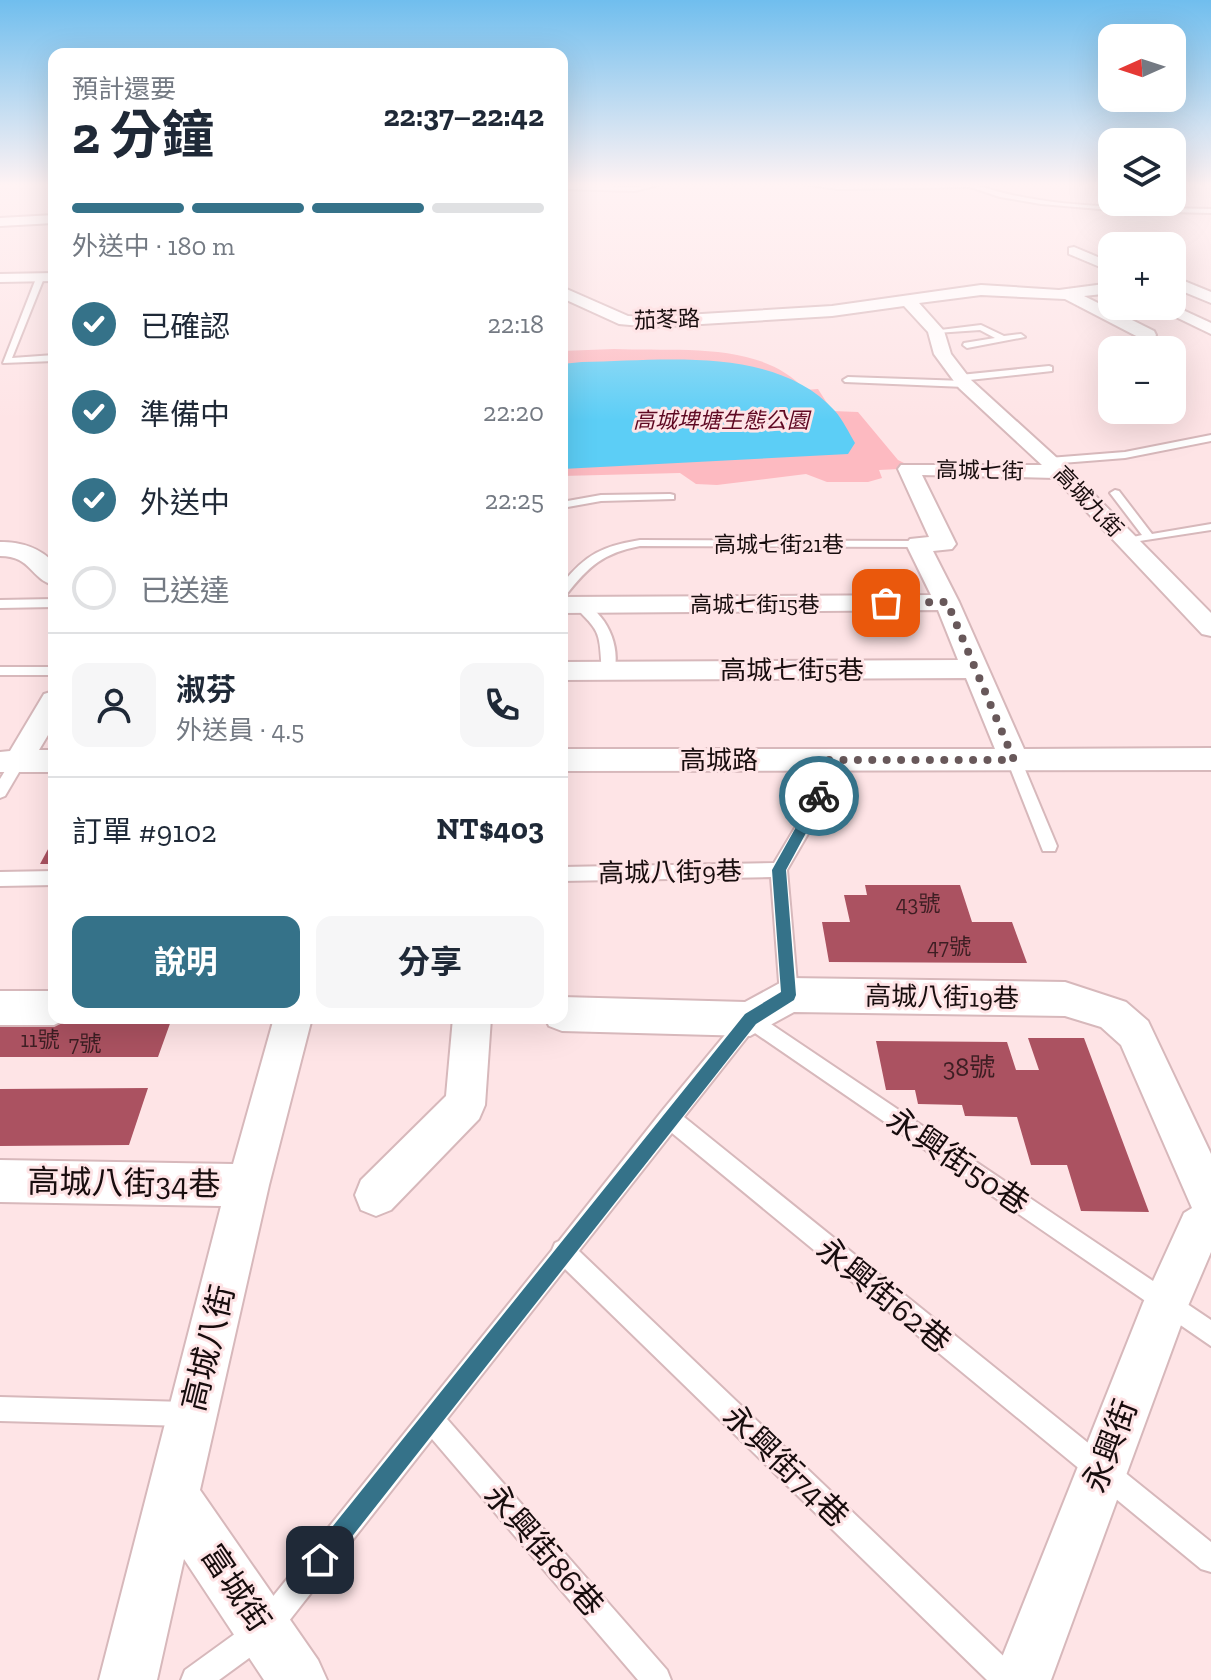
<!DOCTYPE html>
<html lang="zh-TW">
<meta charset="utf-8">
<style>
body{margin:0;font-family:"Zilla Slab","Noto Sans TC",serif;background:#f6f6f7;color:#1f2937;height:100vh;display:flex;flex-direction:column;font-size:30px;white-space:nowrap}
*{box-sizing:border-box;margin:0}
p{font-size:26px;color:#747a83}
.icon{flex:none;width:44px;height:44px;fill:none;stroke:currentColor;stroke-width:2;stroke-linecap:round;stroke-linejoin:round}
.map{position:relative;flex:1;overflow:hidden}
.drawer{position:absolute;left:48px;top:48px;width:520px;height:976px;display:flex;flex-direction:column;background:#fff;border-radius:16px;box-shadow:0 8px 32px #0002}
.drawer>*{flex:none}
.needle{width:52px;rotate:267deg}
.fabs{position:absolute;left:1098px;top:24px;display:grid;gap:16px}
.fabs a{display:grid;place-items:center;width:88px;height:88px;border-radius:16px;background:#fff;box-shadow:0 8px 32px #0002;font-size:40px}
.pin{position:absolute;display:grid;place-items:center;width:68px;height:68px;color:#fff;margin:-34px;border-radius:16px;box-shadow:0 4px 12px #0006}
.courier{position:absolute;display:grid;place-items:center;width:80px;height:80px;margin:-40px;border:6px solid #357289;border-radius:50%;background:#fff;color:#222;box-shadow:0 2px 10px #0007}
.overview em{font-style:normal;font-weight:700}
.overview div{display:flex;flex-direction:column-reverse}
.overview{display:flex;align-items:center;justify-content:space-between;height:136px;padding:0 24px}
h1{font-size:52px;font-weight:700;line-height:60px}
.bar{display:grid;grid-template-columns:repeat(4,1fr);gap:12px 8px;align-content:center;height:96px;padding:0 24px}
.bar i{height:10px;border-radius:6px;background:#e0e1e3}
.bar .current{background:#357289}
.bar p{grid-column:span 4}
.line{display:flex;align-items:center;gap:20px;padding:0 24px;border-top:2px solid #e0e1e3}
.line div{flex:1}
.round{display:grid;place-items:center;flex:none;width:84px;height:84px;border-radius:16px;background:#f6f6f7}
ol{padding:0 24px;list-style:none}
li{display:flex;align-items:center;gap:24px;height:88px}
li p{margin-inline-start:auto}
li .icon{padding:8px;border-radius:50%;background:#357289;color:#fff;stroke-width:4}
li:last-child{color:#747a83}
li i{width:44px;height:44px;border:4px solid #e0e1e3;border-radius:50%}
.cta{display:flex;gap:16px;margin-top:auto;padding:16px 24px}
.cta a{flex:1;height:92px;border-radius:16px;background:#357289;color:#fff;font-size:32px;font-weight:700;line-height:92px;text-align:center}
.cta a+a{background:#f6f6f7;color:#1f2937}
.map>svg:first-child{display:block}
.green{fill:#fdbac1}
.water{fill:#5ccef6}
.building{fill:#ab5261}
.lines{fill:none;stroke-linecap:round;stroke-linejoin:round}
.service-casing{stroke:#d7b8bb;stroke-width:4}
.minor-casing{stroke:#d7b8bb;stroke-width:4}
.service{fill:#fff;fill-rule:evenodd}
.minor{fill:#fff;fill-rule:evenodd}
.route{fill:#357289}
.done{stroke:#68585a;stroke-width:8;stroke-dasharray:0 14.4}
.labels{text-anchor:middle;stroke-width:6;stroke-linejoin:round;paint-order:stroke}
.far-street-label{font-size:22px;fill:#180d0e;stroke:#fee4e6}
.far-park-label{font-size:22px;font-style:italic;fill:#5f0822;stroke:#fee4e6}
.number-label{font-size:22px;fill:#3d1e23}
.street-label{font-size:26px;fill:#180d0e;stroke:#fee4e6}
.near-number-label{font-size:26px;fill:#3d1e23}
.near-street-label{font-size:32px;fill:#180d0e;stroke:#fee4e6}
</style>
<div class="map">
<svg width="1211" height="1680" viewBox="0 0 1211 1680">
<rect width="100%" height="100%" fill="#fee4e6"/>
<path class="green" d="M614,349C674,352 762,340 805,390L818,389L832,411L858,412L898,460L908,465L899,469L879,470L882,478L868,482H827L806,474L717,485L696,484L680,473L562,476V351Z"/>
<path class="water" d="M582,362C663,361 776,345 835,411C843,420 849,433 855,443L848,454L562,469V364Z"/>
<g class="building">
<path d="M54,838V864H40Z"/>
<path d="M865,885H960L972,922H1012L1027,963L829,962L822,922H850L844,895H867Z"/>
<path d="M0,1011H54V1018H172L158,1057H0Z"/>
<path d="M1028,1038H1084L1149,1212L1081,1211L1067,1165H1031L1017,1117L965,1116L962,1105L918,1104L915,1090H886L876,1041L1007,1042L1016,1070H1039Z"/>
<path d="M148,1088L129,1145L0,1146V1089Z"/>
</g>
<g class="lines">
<defs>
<g id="service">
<path d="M562,185L635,187L658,185L635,191L562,189Z"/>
<path d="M809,185H976C1050,210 1133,207 1211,209V213L1123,211L1041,204L1000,197L970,187L838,189Z"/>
<path d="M37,276L44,278L12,358L54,355V361L3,363Z"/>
<path d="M981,325L1004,336L1021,334L1025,337L967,348L963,345L964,343L995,338L980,330L936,333L932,331Z"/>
<path d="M1049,366L1052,367V371L960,381L956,378L960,375Z"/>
<path d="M848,377L965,381L970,384L965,387L845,382L843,380Z"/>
<path d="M1211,435V441L1125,458L1049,464L1044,461L1049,458L1125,452Z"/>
<path d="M1115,490L1119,491L1152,534L1211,524V530L1120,544V540L1142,535L1110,493Z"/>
<path d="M670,494L674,495V499L601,501L562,508V502L601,495Z"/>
<path d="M640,540L918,541L924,544L918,547L640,546C603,553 589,566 566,595L562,596V584C586,554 603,546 640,540Z"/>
<path d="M54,599V607L0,608V600Z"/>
<path d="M579,601C607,612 621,646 614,674H604L602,671C599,630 601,633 573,605Z"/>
<rect x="0" y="667" width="54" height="8"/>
<path d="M822,755L829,760L827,801L787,870L798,995L795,1001L789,1003L783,1001L780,995L771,877L562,881V867L774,863L811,801L815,760Z"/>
<path d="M1014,755L1021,760L1057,846L1055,851H1043L1041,846L1007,760Z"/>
<path d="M18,757L25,762L5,796L0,798V779L13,758Z"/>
<path d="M54,871V885L0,886V872Z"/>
<path d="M750,1010L1211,1320V1346L752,1031L684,1117L1211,1542V1572L1201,1569L672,1133L579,1251L1018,1670L1022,1680H987L565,1269L447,1419L667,1670L671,1680H638L432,1439L274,1640L219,1680H181L185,1670L254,1620L552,1250L555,1243L559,1241L662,1111L743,1013Z"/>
<path d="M0,1397L186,1402L195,1405L198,1414L195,1423L186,1426L0,1421Z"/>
</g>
<g id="minor">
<path d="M54,215V223L0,226V218Z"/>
<path d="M1074,247L1112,263V272L1069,254V248Z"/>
<path d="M54,273V281L0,282V274Z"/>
<path d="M1172,276L1211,292V303L1172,287Z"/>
<path d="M1112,283V293L1084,296L1154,331L1156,335L1154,339H1142L1065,299L981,295L919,303L944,331L951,354L971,380L1068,468L1211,613V636L1202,634L1055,478L922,475L956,544L952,549L933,551L959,602L1024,749L1211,748V770L562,771V749H995L966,678L562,680V662L958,660L938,610L562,613V597L931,595L906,544L910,539L929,537L898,469L901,465H1042L959,388L934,354L928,332L904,306L832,316L652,327L619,324L562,298V287L628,316L652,317L832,306L981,285L1059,290Z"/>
<path d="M1172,305L1211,323V334L1153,306Z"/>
<path d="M0,542C21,542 39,547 54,563V585C31,580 32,556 0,556Z"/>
<path d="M54,691V725L39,750H54V772H0V752L10,751L44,694Z"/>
<path d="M789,978L1065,982L1126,1002L1148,1021L1211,1154V1252L1188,1306L1051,1680H993L1143,1303L1184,1213L1192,1208L1121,1045L1101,1027L1065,1016L794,1012L750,1036L562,1031L549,1026L545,1018H562V997L745,1002Z"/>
<path d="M0,991H54V1018H68L54,1025H0Z"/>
<path d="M274,1018H312L269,1185L200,1490L318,1660L327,1680H264L184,1559L157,1680H99L221,1206L0,1202V1160L233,1164Z"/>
<path d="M453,1018H491L485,1105L479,1119L391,1210L376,1216L361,1210L355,1195L361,1180L446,1096Z"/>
</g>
</defs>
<use href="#service" class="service-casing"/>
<use href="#minor" class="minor-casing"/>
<use href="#service" class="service"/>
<use href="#minor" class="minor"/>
</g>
<linearGradient id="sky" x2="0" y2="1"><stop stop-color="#70beee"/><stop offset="0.44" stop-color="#fff3f4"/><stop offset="1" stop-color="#fff3f4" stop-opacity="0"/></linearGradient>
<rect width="1211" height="420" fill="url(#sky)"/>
<path class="route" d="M819,792L826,796L786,870L796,995L794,1000L756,1024L328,1567L320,1571L312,1567L309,1560L312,1552L745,1014L781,992L772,870L815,793Z"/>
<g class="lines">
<path class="done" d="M819,796L822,760H1014L947,602L886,603"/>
</g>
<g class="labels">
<g class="far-street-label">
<text transform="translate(667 319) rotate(-2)" y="8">茄苳路</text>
<text transform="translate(980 470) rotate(1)" y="8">高城七街</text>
<text transform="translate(1089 501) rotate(46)" y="8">高城九街</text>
<text x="779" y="552">高城七街21巷</text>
<text x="755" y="612">高城七街15巷</text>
</g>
<g class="far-park-label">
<text x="721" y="428">高城埤塘生態公園</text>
</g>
<g class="number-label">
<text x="918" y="911">43號</text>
<text x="949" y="954">47號</text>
<text x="40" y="1047">11號</text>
<text x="85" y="1051">7號</text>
</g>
<g class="street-label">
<text x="792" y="679">高城七街5巷</text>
<text x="719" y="769">高城路</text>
<text transform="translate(670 872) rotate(-1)" y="9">高城八街9巷</text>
<text transform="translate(942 997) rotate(1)" y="9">高城八街19巷</text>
</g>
<g class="near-number-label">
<text x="969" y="1076">38號</text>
</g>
<g class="near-street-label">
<text transform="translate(958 1161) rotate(34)" y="11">永興街50巷</text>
<text transform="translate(124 1183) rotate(1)" y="11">高城八街34巷</text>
<text transform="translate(884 1295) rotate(39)" y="11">永興街62巷</text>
<text transform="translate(208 1348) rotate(-76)" y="11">高城八街</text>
<text transform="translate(1110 1446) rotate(-69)" y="11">永興街</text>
<text transform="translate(786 1466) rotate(44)" y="11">永興街74巷</text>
<text transform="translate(544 1550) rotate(49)" y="11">永興街86巷</text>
<text transform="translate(236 1588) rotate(56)" y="11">富城街</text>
</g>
</g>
</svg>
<div class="fabs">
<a><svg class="needle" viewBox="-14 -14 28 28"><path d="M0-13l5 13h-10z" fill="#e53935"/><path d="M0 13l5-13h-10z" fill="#747a83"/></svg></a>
<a><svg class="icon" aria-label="layers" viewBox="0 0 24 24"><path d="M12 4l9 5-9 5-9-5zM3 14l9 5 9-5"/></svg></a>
<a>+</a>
<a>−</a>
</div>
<div class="pin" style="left:886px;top:603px;background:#ea580c"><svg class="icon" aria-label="bag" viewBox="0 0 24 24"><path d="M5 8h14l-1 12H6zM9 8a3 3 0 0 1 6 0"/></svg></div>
<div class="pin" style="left:320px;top:1560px;background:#1f2937"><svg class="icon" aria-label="home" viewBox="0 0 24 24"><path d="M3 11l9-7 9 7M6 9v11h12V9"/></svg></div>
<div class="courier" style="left:819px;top:796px"><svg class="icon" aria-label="bike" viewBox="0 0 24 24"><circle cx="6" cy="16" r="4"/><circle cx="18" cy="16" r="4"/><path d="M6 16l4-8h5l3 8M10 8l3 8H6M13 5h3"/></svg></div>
<section class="drawer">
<div class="overview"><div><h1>2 分鐘</h1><p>預計還要</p></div><em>22:37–22:42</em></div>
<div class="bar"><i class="current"></i><i class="current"></i><i class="current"></i><i></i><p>外送中 · 180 m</p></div>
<ol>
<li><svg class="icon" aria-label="check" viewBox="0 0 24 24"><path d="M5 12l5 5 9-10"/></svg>已確認<p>22:18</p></li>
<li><svg class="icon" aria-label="check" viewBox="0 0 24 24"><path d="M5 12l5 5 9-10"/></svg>準備中<p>22:20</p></li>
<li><svg class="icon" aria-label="check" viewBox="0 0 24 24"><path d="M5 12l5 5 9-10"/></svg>外送中<p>22:25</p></li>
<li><i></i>已送達</li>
</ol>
<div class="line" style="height:144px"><a class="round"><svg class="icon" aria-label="person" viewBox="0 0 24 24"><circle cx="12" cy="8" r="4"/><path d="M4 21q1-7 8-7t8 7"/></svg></a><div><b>淑芬</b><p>外送員 · 4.5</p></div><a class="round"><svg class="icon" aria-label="phone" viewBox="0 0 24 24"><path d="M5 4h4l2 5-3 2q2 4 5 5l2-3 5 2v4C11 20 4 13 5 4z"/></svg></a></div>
<div class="line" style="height:104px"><div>訂單 #9102</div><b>NT$403</b></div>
<div class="cta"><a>說明</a><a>分享</a></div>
</section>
</div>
